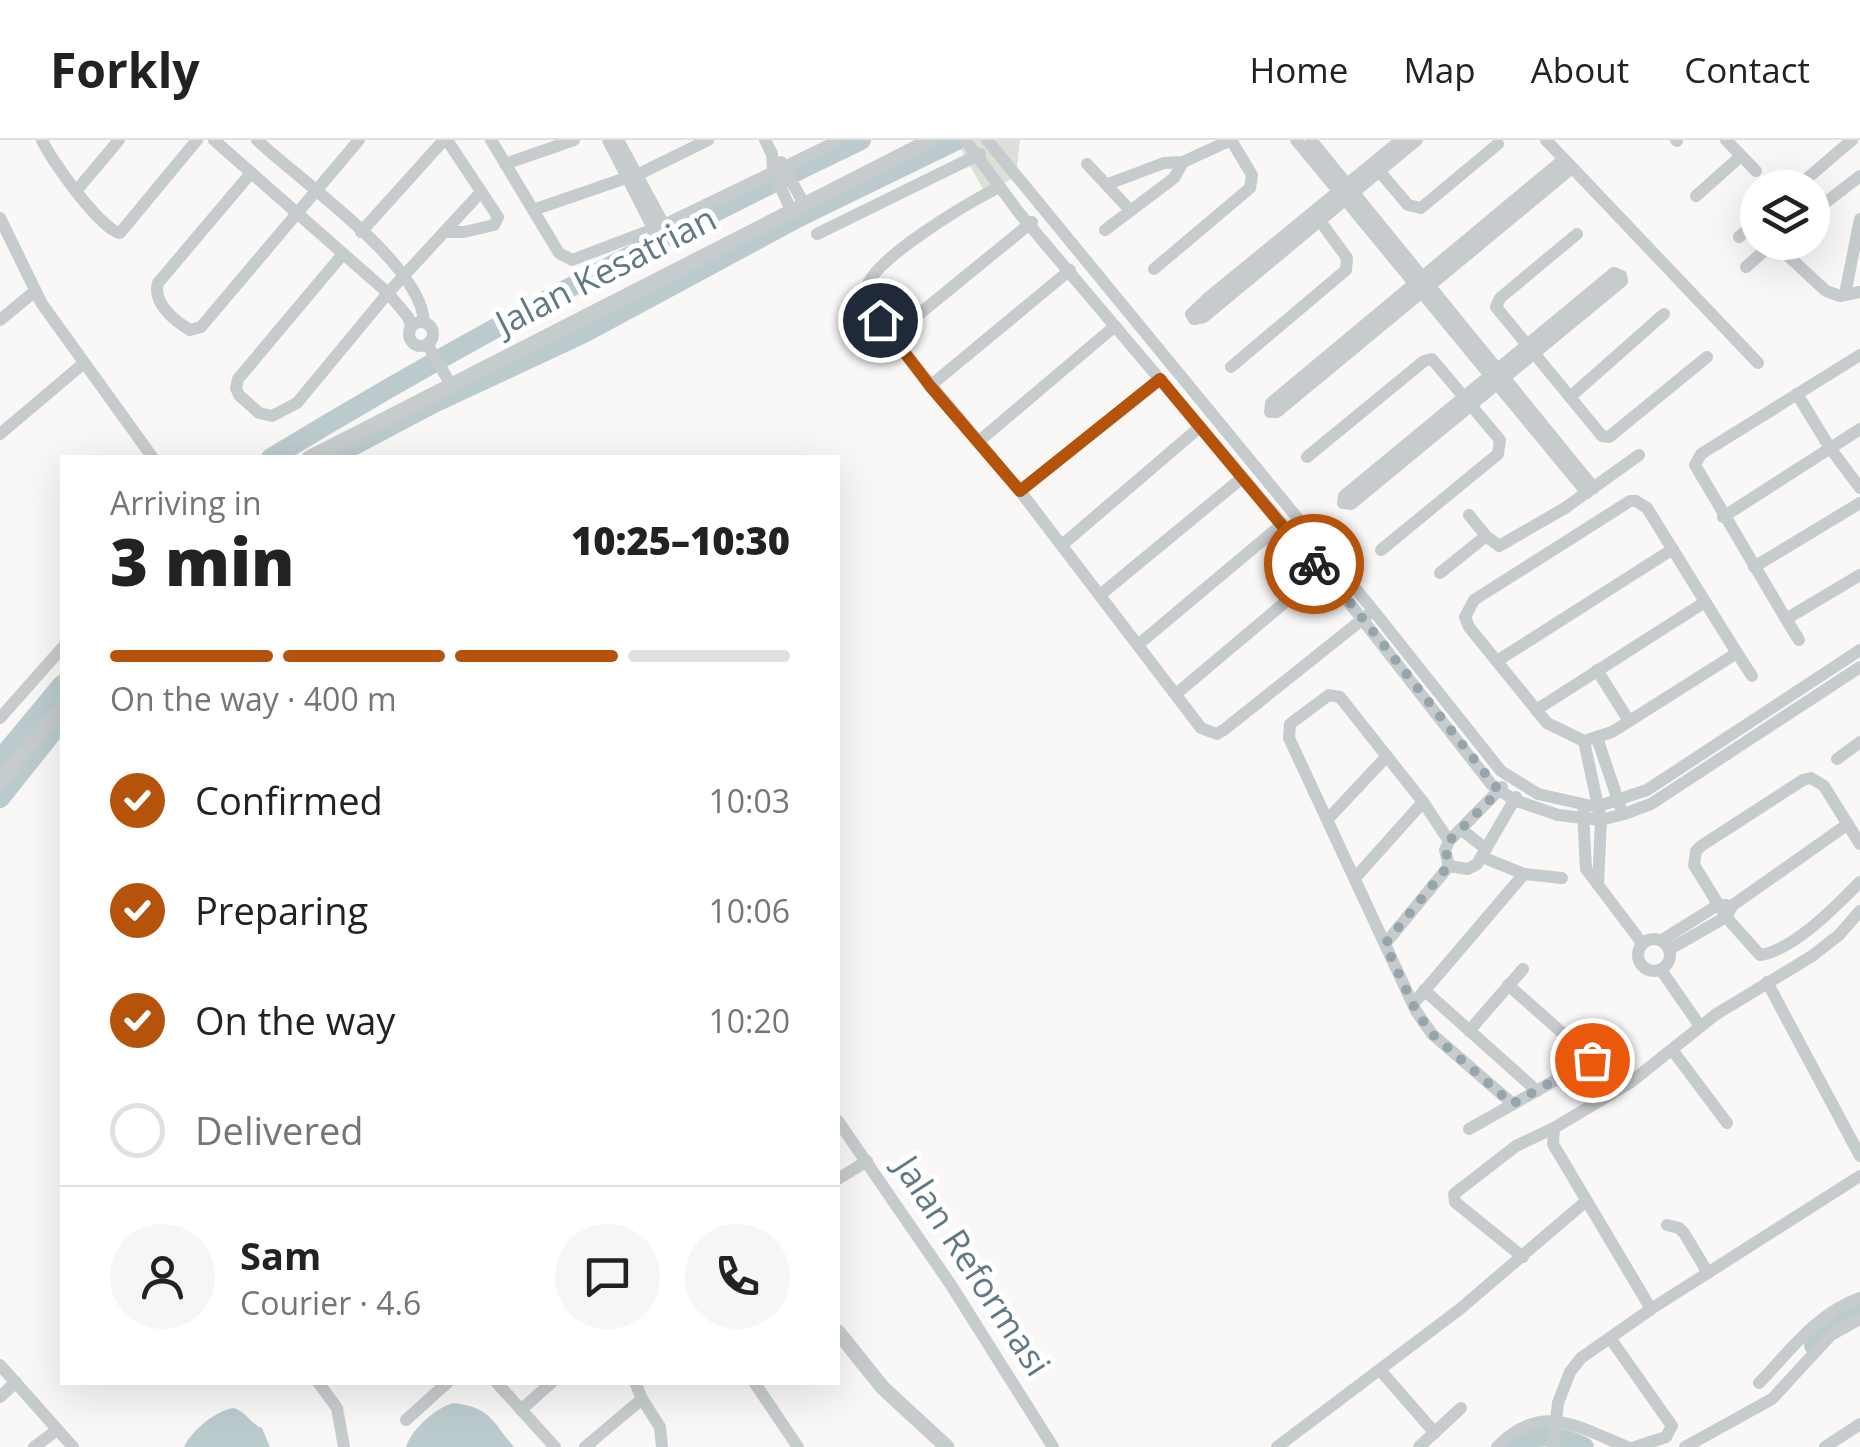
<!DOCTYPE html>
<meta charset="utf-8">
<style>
body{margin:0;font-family:"Open Sans",sans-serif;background:#f6f6f6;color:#222;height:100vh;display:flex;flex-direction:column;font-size:38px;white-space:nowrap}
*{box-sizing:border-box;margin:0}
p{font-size:32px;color:#767676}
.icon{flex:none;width:55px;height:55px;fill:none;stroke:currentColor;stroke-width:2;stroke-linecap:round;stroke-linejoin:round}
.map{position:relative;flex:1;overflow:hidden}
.side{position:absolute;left:60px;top:315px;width:780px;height:930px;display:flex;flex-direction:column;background:#fff;border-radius:0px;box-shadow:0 10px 40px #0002}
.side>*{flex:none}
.buttons{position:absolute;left:1740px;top:30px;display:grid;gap:20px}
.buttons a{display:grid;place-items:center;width:90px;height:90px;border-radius:50%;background:#fff;box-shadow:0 10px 40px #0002;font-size:50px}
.pin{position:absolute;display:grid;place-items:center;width:85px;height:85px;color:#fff;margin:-42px;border:5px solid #fff;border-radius:50%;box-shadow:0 2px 10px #0007}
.courier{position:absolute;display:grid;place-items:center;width:100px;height:100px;margin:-50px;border:8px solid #b45309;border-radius:50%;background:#fff;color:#222;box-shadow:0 2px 12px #0007}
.summary em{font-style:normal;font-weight:800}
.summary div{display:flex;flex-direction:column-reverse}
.summary{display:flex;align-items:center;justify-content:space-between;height:170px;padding:0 50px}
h1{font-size:65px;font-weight:800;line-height:75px}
.bar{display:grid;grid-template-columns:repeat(4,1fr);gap:15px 10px;align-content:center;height:120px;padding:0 50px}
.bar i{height:12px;border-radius:8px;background:#e0e0e0}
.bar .active{background:#b45309}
.bar p{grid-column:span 4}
.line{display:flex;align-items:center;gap:25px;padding:0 50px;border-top:2px solid #e0e0e0}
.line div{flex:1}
.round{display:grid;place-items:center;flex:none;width:105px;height:105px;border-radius:52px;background:#f6f6f6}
ol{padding:0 50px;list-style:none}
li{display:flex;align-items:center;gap:30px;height:110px}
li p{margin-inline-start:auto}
li .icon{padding:10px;border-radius:50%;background:#b45309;color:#fff;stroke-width:4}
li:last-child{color:#767676}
li i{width:55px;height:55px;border:5px solid #e0e0e0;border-radius:50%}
header{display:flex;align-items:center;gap:60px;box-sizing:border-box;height:140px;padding:0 50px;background:#fff;border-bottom:2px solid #e0e0e0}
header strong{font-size:48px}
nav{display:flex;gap:55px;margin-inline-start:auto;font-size:35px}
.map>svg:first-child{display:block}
.green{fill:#dbe1d6}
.water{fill:#bbcbcd}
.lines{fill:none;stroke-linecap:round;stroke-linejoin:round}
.river{stroke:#bbcbcd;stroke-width:20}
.minor{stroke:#c6cbce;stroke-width:12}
.tertiary{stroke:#c6cbce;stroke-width:15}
.done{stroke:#96a5ac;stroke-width:10;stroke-dasharray:0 18}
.route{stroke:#b45309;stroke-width:12}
.labels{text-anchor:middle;stroke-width:10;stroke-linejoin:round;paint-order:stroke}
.street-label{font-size:35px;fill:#617984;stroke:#fff}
</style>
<header>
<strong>Forkly</strong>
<nav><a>Home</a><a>Map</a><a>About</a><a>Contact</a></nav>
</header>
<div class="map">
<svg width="1860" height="1307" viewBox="0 0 1860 1307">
<rect width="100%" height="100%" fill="#f9f8f6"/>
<path class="green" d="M956,0H1020L1016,36L986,55Z"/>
<g class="water">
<path d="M454,1263C491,1268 491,1280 514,1307H406C411,1290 436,1267 454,1263Z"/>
<path d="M234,1268C246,1272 250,1283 262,1288L270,1307H184C191,1291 216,1270 234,1268Z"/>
</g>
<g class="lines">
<g class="river">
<path d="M271,318C462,202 659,97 861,0"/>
<path d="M330,318L434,263L584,193L799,77L957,0"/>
<path d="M0,620L62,545"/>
<path d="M0,658L62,580"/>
<path d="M1814,1205L1840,1180L1860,1172"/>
<path d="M1515,1307C1536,1290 1561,1296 1584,1307"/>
</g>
<g class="minor">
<path d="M42,0C50,19 101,90 120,93L197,0"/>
<path d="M214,0L388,153L408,177L411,186"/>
<path d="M257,0C300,41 421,123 424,182"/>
<path d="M491,0L559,113L572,120L664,85L840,0"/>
<path d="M608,0L654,90"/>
<path d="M618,0L664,85"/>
<path d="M765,0L772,14L773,31L791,70"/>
<path d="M965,0L1020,74L1351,465L1491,644L1514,660L1558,675L1601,680L1624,674L1651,664L1860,527"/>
<path d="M987,0L1373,470L1501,631L1538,654L1596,667L1647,650L1860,510"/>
<path d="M1296,0L1587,353"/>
<path d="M1311,0L1594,348"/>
<path d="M1546,0L1758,223"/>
<path d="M1676,0L1677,1"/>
<path d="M1726,0L1756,31"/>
<path d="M1564,19L1271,263L1270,272H1277L1572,28"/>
<path d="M781,22L804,64"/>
<path d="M505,24L574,0"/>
<path d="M1087,24L1129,69"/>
<path d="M1374,25L1408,65L1421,68L1498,4"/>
<path d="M251,33L158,143C152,163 175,181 190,190L201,187L359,0"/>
<path d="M639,34L708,0"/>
<path d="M1108,44L1164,23L1183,22L1231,0"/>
<path d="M999,47C970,62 868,121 865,152L891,197L1020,351L1201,588L1217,594L1225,589L1369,474"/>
<path d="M1796,48L1852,0"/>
<path d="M77,50L119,0"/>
<path d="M1696,56L1741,16"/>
<path d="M533,70L626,38"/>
<path d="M1812,73L1860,36"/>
<path d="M0,78L42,164L153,318"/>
<path d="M1105,90L1174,38L1183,22"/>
<path d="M361,92L444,0"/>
<path d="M445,92H464L494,85L498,77L447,0"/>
<path d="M817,94L980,14"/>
<path d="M1577,94L1500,158L1496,167L1602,296L1609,297L1707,217"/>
<path d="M1739,97L1758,80"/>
<path d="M1774,103L1826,151L1840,156L1860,152"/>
<path d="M343,114L238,239L236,248L239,255L259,273L272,276L297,263L388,153L481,52"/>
<path d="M1746,127L1774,102"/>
<path d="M1154,129L1250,48L1252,35L1231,0"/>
<path d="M1845,154L1860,79"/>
<path d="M1194,179L1204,177L1417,0"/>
<path d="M1194,179L1191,174L1208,158L1401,0"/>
<path d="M0,180L34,152"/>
<circle cx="421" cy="194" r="12"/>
<path d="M891,197L1032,82"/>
<path d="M427,204L450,243"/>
<path d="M1860,215L1701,314L1695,325L1786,479L1860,435"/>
<path d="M1231,227L1346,130L1347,118L1315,74"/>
<path d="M930,246L1070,130"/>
<path d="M1797,254L1830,308L1860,348"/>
<path d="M1570,257L1664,174"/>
<path d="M0,294L84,223"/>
<path d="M978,302L1115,186"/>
<path d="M1307,317L1424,221L1432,219L1500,300L1498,314L1381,410"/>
<path d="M1020,351L1161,239"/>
<path d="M1630,361H1636L1647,368L1737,513L1612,592L1584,601L1547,583L1469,487L1465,477L1474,460Z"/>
<path d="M1343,363L1351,364L1622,141L1621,136"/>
<path d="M1343,363L1344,356L1614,133L1621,136"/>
<path d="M1469,375L1486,396"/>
<path d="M1723,377L1860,289"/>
<path d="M1062,405L1200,287"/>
<path d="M1754,427L1860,363"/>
<path d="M1440,433L1486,396L1499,406L1565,368L1639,315"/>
<path d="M1100,455L1242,338"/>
<path d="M1786,479L1799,500"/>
<path d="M1139,504L1281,385"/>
<path d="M1737,513L1752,536"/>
<path d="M1497,521L1673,409"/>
<path d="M1597,530L1629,581"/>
<path d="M1176,554L1321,432"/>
<path d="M1536,570L1705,462"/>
<path d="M0,578L62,508"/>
<path d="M1597,598L1620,666"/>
<path d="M1584,601L1601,680L1598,745"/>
<path d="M1837,619L1860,602"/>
<path d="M1502,647L1449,701L1445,710L1449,726L1468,729L1477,724L1516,657"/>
<path d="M1583,672L1586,729L1642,803"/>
<path d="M1328,679L1387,616"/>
<path d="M1462,690L1486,709"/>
<path d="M1449,701L1423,662L1340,557L1329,555L1290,584L1289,598L1416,871L1432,894L1513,964"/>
<path d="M1860,704L1824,646L1811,638L1803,640L1701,706L1696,711L1694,725L1726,777L1760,815C1794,810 1836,766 1860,742"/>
<path d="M1482,717L1524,734L1562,738"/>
<path d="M1355,738L1423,662"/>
<circle cx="1654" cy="815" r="16"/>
<path d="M1662,800L1718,765H1726"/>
<path d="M1385,804L1449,726"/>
<path d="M1670,809L1726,777L1733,765L1848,684"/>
<path d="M1661,830L1700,886"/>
<path d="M1767,842L1860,1016"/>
<path d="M1508,845L1592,919"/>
<path d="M1424,850L1537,951"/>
<path d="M1414,863L1524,734"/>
<path d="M1469,891L1523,829"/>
<path d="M1673,911L1727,983"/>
<path d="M838,981L951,1145L1053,1307"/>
<path d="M1469,989L1616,906"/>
<path d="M838,1039L867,1021"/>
<path d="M1667,1085L1679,1088L1684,1093L1708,1133"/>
<path d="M1523,1117L1455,1062L1454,1054L1516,1006L1554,988"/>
<path d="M1651,1169L1553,1004L1554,988L1631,942L1715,875L1812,816L1839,795L1860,771"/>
<path d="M1610,1198L1672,1286L1666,1297L1635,1307"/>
<path d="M0,1225L73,1307"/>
<path d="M1380,1230L1435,1293"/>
<path d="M318,1242L337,1268L344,1307"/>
<path d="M496,1242L555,1307"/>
<path d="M635,1242L642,1259"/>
<path d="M754,1242L798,1307"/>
<path d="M1759,1243C1790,1211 1817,1173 1860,1158"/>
<path d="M0,1257L16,1242"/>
<path d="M521,1270L552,1242"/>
<path d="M406,1280L448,1242"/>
<path d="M34,1307L57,1290"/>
<path d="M585,1307L642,1259L660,1287L662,1307"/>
<path d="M1277,1307L1460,1169L1585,1062"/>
<path d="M1419,1307L1461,1268"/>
<path d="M1497,1307C1542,1261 1578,1287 1627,1307"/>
<path d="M1553,1307L1558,1263L1570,1232L1581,1218L1651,1169L1860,1036"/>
<path d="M1685,1307L1772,1259L1831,1195L1860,1179"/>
<path d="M1825,1307L1860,1284"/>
</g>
<g class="tertiary">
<path d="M309,318L931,0"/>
<path d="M0,641L62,567"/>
<path d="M838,1192L883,1248L947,1307"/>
</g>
</g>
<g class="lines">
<path class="done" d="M1314,424L1352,465L1499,651L1449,701L1446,710L1448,726L1385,804L1416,871L1432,894L1512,964L1592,920"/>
<path class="route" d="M880,180L930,246L1020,351L1160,239L1314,424"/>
</g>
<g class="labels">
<g class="street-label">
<text transform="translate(606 131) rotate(-27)" y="12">Jalan Kesatrian</text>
<text transform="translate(972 1126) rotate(57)" y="12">Jalan Reformasi</text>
</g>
</g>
</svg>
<div class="buttons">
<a><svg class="icon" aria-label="layers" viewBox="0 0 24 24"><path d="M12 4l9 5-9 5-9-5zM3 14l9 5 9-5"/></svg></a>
</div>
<div class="pin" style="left:1592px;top:920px;background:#ea580c"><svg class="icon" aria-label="bag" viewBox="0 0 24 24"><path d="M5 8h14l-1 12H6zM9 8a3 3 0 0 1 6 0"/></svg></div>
<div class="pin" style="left:880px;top:180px;background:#1f2937"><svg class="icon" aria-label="home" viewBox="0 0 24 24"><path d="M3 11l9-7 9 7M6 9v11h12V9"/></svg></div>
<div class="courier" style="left:1314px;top:424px"><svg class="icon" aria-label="bike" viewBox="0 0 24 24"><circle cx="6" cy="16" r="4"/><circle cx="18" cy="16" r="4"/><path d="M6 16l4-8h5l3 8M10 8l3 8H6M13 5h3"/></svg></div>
<section class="side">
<div class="summary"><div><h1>3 min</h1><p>Arriving in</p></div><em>10:25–10:30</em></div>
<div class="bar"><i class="active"></i><i class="active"></i><i class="active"></i><i></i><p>On the way · 400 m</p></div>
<ol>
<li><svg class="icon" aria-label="check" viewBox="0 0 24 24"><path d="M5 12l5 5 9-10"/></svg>Confirmed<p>10:03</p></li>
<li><svg class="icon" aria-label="check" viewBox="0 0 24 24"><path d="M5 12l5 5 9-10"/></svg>Preparing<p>10:06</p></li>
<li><svg class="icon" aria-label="check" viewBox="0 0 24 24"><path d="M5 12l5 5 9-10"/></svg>On the way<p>10:20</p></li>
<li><i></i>Delivered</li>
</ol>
<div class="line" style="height:180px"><a class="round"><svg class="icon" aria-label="person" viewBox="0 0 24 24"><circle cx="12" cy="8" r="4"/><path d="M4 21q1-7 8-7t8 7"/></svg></a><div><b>Sam</b><p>Courier · 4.6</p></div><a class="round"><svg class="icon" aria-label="chat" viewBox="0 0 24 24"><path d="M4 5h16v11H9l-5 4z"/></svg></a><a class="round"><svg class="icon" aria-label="phone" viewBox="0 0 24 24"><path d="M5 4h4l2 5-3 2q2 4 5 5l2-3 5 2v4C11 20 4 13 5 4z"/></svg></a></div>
</section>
</div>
